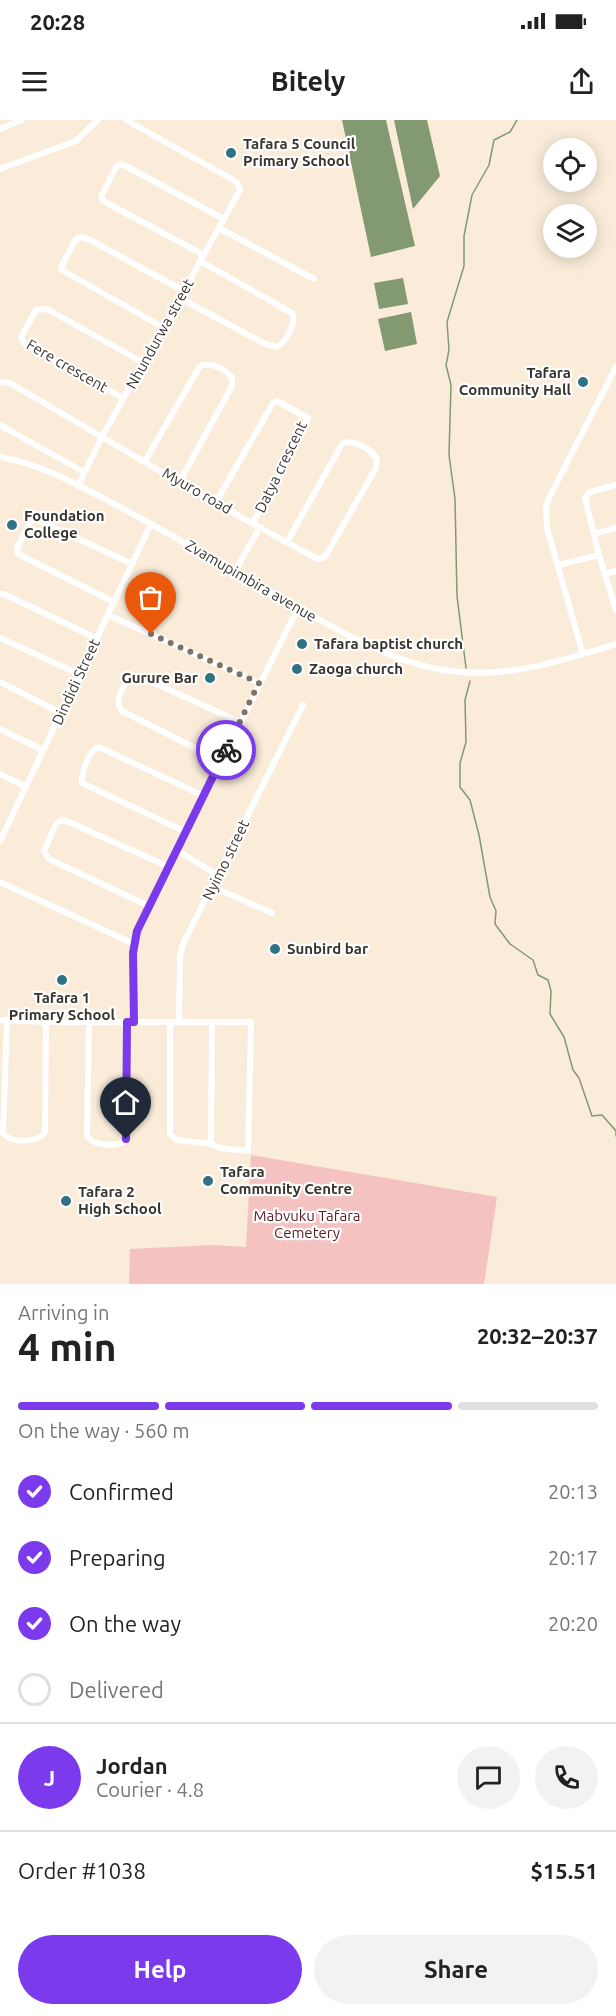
<!DOCTYPE html>
<meta charset="utf-8">
<style>
body{margin:0;font-family:Ubuntu,sans-serif;background:#f2f2f2;color:#222;height:100vh;display:flex;flex-direction:column;font-size:22px;white-space:nowrap}
*{box-sizing:border-box;margin:0}
p{font-size:20px;color:#767676}
.icon{flex:none;width:33px;height:33px;fill:none;stroke:currentColor;stroke-width:2;stroke-linecap:round;stroke-linejoin:round}
.map{position:relative;height:1164px;overflow:hidden}
.sheet{display:flex;flex-direction:column;background:#fff;flex:1}
.sheet>*{flex:none}
.fabs{position:absolute;left:543px;top:18px;display:grid;gap:12px}
.fabs a{display:grid;place-items:center;width:54px;height:54px;border-radius:50%;background:#fff;box-shadow:0 3px 15px #0003;font-size:30px}
.pin{position:absolute;display:grid;place-items:center;width:51px;height:51px;color:#fff;margin:-62px -26px;border-radius:50% 50% 50% 0;rotate:-45deg;box-shadow:0 0 6px #0007}
.pin .icon{rotate:45deg}
.courier{position:absolute;display:grid;place-items:center;width:60px;height:60px;margin:-30px;border:4px solid #7c3aed;border-radius:50%;background:#fff;color:#222;box-shadow:0 2px 8px #0007}
.head em{font-style:normal;font-weight:700}
.head div{display:flex;flex-direction:column-reverse}
.head{display:flex;align-items:center;justify-content:space-between;height:102px;padding:0 18px}
h1{font-size:39px;font-weight:700;line-height:45px}
.bar{display:grid;grid-template-columns:repeat(4,1fr);gap:9px 6px;align-content:center;height:72px;padding:0 18px}
.bar i{height:8px;border-radius:4px;background:#e0e0e0}
.bar .active{background:#7c3aed}
.bar p{grid-column:span 4}
.line{display:flex;align-items:center;gap:15px;padding:0 18px;border-top:2px solid #e0e0e0}
.line div{flex:1}
.round{display:grid;place-items:center;flex:none;width:63px;height:63px;border-radius:32px;background:#f2f2f2}
ol{padding:0 18px;list-style:none}
li{display:flex;align-items:center;gap:18px;height:66px}
li p{margin-inline-start:auto}
li .icon{padding:6px;border-radius:50%;background:#7c3aed;color:#fff;stroke-width:4}
li:last-child{color:#767676}
li i{width:33px;height:33px;border:3px solid #e0e0e0;border-radius:50%}
.cta{display:flex;gap:12px;margin-top:auto;padding:12px 18px}
.cta a{flex:1;height:69px;border-radius:36px;background:#7c3aed;color:#fff;font-size:24px;font-weight:700;line-height:69px;text-align:center}
.cta a+a{background:#f2f2f2;color:#222}
.status{display:flex;justify-content:space-between;align-items:center;height:42px;padding:0 30px;background:#fff;direction:ltr}
.status svg{height:16px;fill:currentColor}
header{display:flex;justify-content:space-between;align-items:center;height:78px;padding:0 18px;background:#fff;font-size:27px;font-weight:700}
.map>svg:first-child{display:block}
.green{fill:#f4c2c1}
.water{fill:#829971}
.lines{fill:none;stroke-linecap:round;stroke-linejoin:round}
.stream{stroke:#829971;stroke-width:1.5}
.minor{stroke:#fff;stroke-width:6}
.done{stroke:#7d7469;stroke-width:6;stroke-dasharray:0 10.8}
.route{stroke:#7c3aed;stroke-width:8}
.poi-dot{fill:#2f7283;stroke:#fff;stroke-width:2}
.labels{text-anchor:middle;stroke-width:4.5;stroke-linejoin:round;paint-order:stroke}
.poi-label{font-size:15px;font-weight:bold;fill:#39342d;stroke:#fff;text-anchor:start}
.street-label{font-size:15px;fill:#39342d;stroke:#fff}
.park-label{font-size:15px;fill:#5c1b20;stroke:#fff}
</style>
<div class="status"><b>20:28</b><svg viewBox="0 0 49 12"><path d="M0 12V9h3v3zM5 12V6h3v6zM10 12V3h3v9zM15 12V0h3v12zM26 1h20v11H26zM47 4h2v5h-2z"/></svg></div>
<header><svg class="icon" aria-label="menu" viewBox="0 0 24 24"><path d="M4 6h16M4 12h16M4 18h16"/></svg>Bitely<svg class="icon" aria-label="share" viewBox="0 0 24 24"><path d="M12 15V3M7 8l5-5 5 5M5 13v7h14v-7"/></svg></header>
<div class="map">
<svg width="616" height="1164" viewBox="0 0 616 1164">
<rect width="100%" height="100%" fill="#faecd9"/>
<path class="green" d="M251,1035L497,1077L484,1164H129L130,1129L213,1125L246,1127Z"/>
<g class="water">
<path d="M342,0H386L415,126L371,137Z"/>
<path d="M394,0H427L440,56L413,89Z"/>
<path d="M403,158L408,184L379,189L374,163Z"/>
<path d="M411,192L417,224L385,231L378,199Z"/>
</g>
<g class="lines">
<g class="stream">
<path d="M466,548L457,476L455,379L449,335L451,265L446,245L449,230L447,202L464,146V116L472,75L489,45L494,20L510,12L517,0"/>
<path d="M470,561L465,580L466,622L460,643V667L470,680L479,715L490,777L496,791L495,804L510,824L533,840L538,855L548,860L551,871L550,894L564,917L573,950L579,958L592,996L602,995L616,1011V1016"/>
</g>
<g class="minor">
<path d="M0,9L22,0"/>
<path d="M0,49L76,21L98,0"/>
<path d="M219,108L314,159"/>
<path d="M204,135L103,81L101,77L116,47L122,44L224,99"/>
<path d="M180,178L265,224L277,227C286,222 297,202 292,193L200,141"/>
<path d="M164,208L62,150L61,147L76,119L83,117L90,120L184,171"/>
<path d="M0,262L10,263C112,323 214,384 318,439L325,437L376,348L377,339C370,329 355,318 342,324L287,422"/>
<path d="M123,278L24,223L21,217L36,190L47,189L144,243"/>
<path d="M0,305L84,352"/>
<path d="M0,337C46,345 89,371 129,392C179,419 227,447 276,475C333,507 394,547 460,552C512,557 567,539 616,524"/>
<path d="M145,341L200,246C211,242 225,248 232,258V266L180,361"/>
<path d="M616,365L590,372L585,378L599,435L616,490"/>
<path d="M78,366L102,317L240,70L237,62L126,0"/>
<path d="M216,382L273,283L277,281L308,298L253,403"/>
<path d="M594,414L616,408"/>
<path d="M558,445L599,435"/>
<path d="M235,451L260,407"/>
<path d="M605,454L616,451"/>
<path d="M0,474H4L96,518"/>
<path d="M114,482L18,434L17,428L31,401L38,400L132,444"/>
<path d="M108,495L259,563"/>
<path d="M0,518L79,554"/>
<path d="M583,534L547,408L546,387L549,378L616,247"/>
<path d="M0,562L61,593"/>
<path d="M0,609L43,630"/>
<path d="M221,641L122,591C114,580 122,570 128,559L136,556L141,557L240,602"/>
<path d="M0,654L26,667"/>
<path d="M186,712L82,663C81,653 88,635 96,628H101L204,676"/>
<path d="M0,721L151,404"/>
<path d="M177,730L217,755"/>
<path d="M0,762L134,824"/>
<path d="M213,767L272,793"/>
<path d="M149,786L49,739L44,731L56,704L61,700L69,702L169,747"/>
<path d="M0,900L46,902H251L248,1031L220,1028L211,1024"/>
<path d="M7,900L3,1013C10,1024 38,1023 45,1012L46,902"/>
<path d="M89,902L87,1016C93,1026 116,1027 125,1021L126,1013L127,902"/>
<path d="M134,902L133,833L137,811L298,488"/>
<path d="M170,902V1014L177,1020L211,1024L212,902"/>
<path d="M179,902L180,837L183,824L303,585"/>
</g>
</g>
<g class="lines">
<path class="done" d="M151,514L259,563L226,630"/>
<path class="route" d="M126,1019L127,902H134L133,833L137,811L226,630"/>
</g>
<g class="poi-dot">
<circle cx="231" cy="33" r="6"/>
<circle cx="583" cy="262" r="6"/>
<circle cx="12" cy="405" r="6"/>
<circle cx="302" cy="524" r="6"/>
<circle cx="297" cy="549" r="6"/>
<circle cx="210" cy="558" r="6"/>
<circle cx="275" cy="829" r="6"/>
<circle cx="62" cy="860" r="6"/>
<circle cx="208" cy="1061" r="6"/>
<circle cx="66" cy="1081" r="6"/>
</g>
<g class="labels">
<g class="poi-label">
<text x="243" y="29">Tafara 5 Council<tspan x="243" dy="17">Primary School</tspan></text>
<text x="571" y="258" text-anchor="end">Tafara<tspan x="571" dy="17">Community Hall</tspan></text>
<text x="24" y="401">Foundation<tspan x="24" dy="17">College</tspan></text>
<text x="314" y="529">Tafara baptist church</text>
<text x="309" y="554">Zaoga church</text>
<text x="198" y="563" text-anchor="end">Gurure Bar</text>
<text x="287" y="834">Sunbird bar</text>
<text x="62" y="883" text-anchor="middle">Tafara 1<tspan x="62" dy="17">Primary School</tspan></text>
<text x="220" y="1057">Tafara<tspan x="220" dy="17">Community Centre</tspan></text>
<text x="78" y="1077">Tafara 2<tspan x="78" dy="17">High School</tspan></text>
</g>
<g class="street-label">
<text transform="translate(160 214) rotate(-61)" y="5">Nhundurwa street</text>
<text transform="translate(67 246) rotate(30)" y="5">Fere crescent</text>
<text transform="translate(281 347) rotate(-64)" y="5">Datya crescent</text>
<text transform="translate(197 371) rotate(30)" y="5">Myuro road</text>
<text transform="translate(251 461) rotate(30)" y="5">Zvamupimbira avenue</text>
<text transform="translate(76 562) rotate(-65)" y="5">Dindidi Street</text>
<text transform="translate(226 740) rotate(-64)" y="5">Nyimo street</text>
</g>
<g class="park-label">
<text x="307" y="1101">Mabvuku Tafara<tspan x="307" dy="17">Cemetery</tspan></text>
</g>
</g>
</svg>
<div class="fabs">
<a><svg class="icon" aria-label="locate" viewBox="0 0 24 24"><circle cx="12" cy="12" r="6"/><path d="M12 2v4M12 18v4M2 12h4M18 12h4"/></svg></a>
<a><svg class="icon" aria-label="layers" viewBox="0 0 24 24"><path d="M12 4l9 5-9 5-9-5zM3 14l9 5 9-5"/></svg></a>
</div>
<div class="pin" style="left:151px;top:514px;background:#ea580c"><svg class="icon" aria-label="bag" viewBox="0 0 24 24"><path d="M5 8h14l-1 12H6zM9 8a3 3 0 0 1 6 0"/></svg></div>
<div class="pin" style="left:126px;top:1019px;background:#1f2937"><svg class="icon" aria-label="home" viewBox="0 0 24 24"><path d="M3 11l9-7 9 7M6 9v11h12V9"/></svg></div>
<div class="courier" style="left:226px;top:630px"><svg class="icon" aria-label="bike" viewBox="0 0 24 24"><circle cx="6" cy="16" r="4"/><circle cx="18" cy="16" r="4"/><path d="M6 16l4-8h5l3 8M10 8l3 8H6M13 5h3"/></svg></div>
</div>
<section class="sheet">
<div class="head"><div><h1>4 min</h1><p>Arriving in</p></div><em>20:32–20:37</em></div>
<div class="bar"><i class="active"></i><i class="active"></i><i class="active"></i><i></i><p>On the way · 560 m</p></div>
<ol>
<li><svg class="icon" aria-label="check" viewBox="0 0 24 24"><path d="M5 12l5 5 9-10"/></svg>Confirmed<p>20:13</p></li>
<li><svg class="icon" aria-label="check" viewBox="0 0 24 24"><path d="M5 12l5 5 9-10"/></svg>Preparing<p>20:17</p></li>
<li><svg class="icon" aria-label="check" viewBox="0 0 24 24"><path d="M5 12l5 5 9-10"/></svg>On the way<p>20:20</p></li>
<li><i></i>Delivered</li>
</ol>
<div class="line" style="height:108px"><b class="round" style="background:#7c3aed;color:#fff">J</b><div><b>Jordan</b><p>Courier · 4.8</p></div><a class="round"><svg class="icon" aria-label="chat" viewBox="0 0 24 24"><path d="M4 5h16v11H9l-5 4z"/></svg></a><a class="round"><svg class="icon" aria-label="phone" viewBox="0 0 24 24"><path d="M5 4h4l2 5-3 2q2 4 5 5l2-3 5 2v4C11 20 4 13 5 4z"/></svg></a></div>
<div class="line" style="height:78px"><div>Order #1038</div><b>$15.51</b></div>
<div class="cta"><a>Help</a><a>Share</a></div>
</section>
